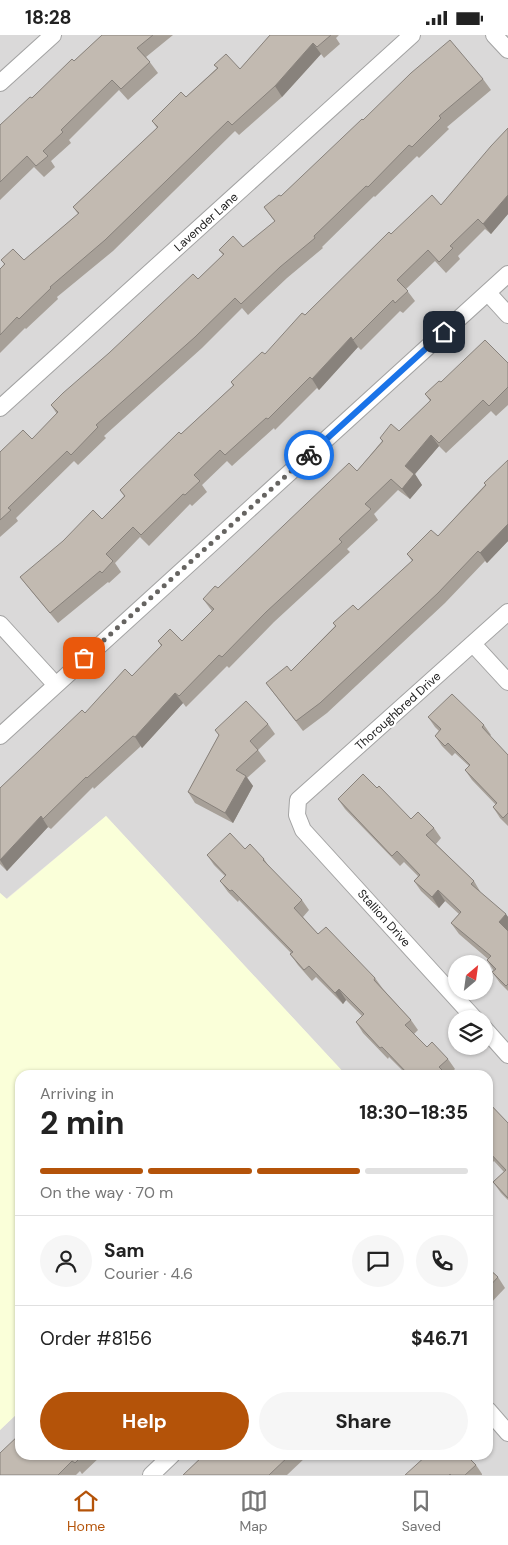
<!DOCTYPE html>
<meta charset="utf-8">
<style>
body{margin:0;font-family:"DM Sans",sans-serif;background:#f6f6f6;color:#222;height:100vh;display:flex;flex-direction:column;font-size:19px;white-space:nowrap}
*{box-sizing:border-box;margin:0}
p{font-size:16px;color:#767676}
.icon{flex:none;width:28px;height:28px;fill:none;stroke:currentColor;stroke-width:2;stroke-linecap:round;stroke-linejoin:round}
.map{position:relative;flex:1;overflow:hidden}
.side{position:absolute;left:15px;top:1035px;width:478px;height:390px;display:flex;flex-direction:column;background:#fff;border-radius:15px;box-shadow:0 1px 4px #0004}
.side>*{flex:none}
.needle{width:32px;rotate:29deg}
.tools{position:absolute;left:448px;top:920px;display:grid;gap:10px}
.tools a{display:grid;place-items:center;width:45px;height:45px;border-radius:50%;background:#fff;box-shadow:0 1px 4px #0004;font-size:25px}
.pin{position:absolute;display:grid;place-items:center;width:42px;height:42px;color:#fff;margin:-21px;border-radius:10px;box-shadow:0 2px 8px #0006}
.courier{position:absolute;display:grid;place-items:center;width:50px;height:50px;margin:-25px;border:4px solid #1a73e8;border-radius:50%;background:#fff;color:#222;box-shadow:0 1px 6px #0007}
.head em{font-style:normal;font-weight:700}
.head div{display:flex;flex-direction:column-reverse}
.head{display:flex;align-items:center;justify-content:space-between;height:85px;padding:0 25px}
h1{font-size:32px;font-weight:700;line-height:38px}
.bar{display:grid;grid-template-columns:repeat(4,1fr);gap:8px 5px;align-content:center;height:60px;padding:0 25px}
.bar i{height:6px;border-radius:4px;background:#e0e0e0}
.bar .on{background:#b45309}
.bar p{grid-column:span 4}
.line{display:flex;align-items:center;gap:12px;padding:0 25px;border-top:1px solid #e0e0e0}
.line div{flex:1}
.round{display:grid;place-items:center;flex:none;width:52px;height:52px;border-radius:26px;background:#f6f6f6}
.primary-button{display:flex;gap:10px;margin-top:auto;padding:10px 25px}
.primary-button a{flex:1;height:58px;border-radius:30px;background:#b45309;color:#fff;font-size:20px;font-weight:700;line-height:58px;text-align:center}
.primary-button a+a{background:#f6f6f6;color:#222}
.status{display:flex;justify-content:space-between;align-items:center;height:35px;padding:0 25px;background:#fff;direction:ltr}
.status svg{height:14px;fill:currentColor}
.tab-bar{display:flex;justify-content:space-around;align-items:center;height:70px;border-top:1px solid #e0e0e0;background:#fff;font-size:14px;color:#767676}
.tab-bar a{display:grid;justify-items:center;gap:2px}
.tab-bar .on{color:#b45309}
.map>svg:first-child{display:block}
.residential{fill:#dad9d9;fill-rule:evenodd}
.education{fill:#faffd9}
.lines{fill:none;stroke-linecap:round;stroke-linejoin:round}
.street-casing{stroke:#a3a3a3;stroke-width:18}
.street{stroke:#fff;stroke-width:16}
.wall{fill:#a7a098}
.shaded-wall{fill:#88827c}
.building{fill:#c2bab1;stroke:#88827c}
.done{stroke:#666461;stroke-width:5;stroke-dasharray:0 9}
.route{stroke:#1a73e8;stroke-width:6}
.labels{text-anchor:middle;stroke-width:4.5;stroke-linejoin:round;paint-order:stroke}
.street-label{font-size:12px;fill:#1c1c1c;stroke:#fff}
</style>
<div class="status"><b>18:28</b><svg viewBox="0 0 49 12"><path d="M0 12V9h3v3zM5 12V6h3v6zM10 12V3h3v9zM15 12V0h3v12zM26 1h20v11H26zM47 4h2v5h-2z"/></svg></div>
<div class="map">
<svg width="508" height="1440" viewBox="0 0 508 1440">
<rect width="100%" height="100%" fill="#eeebe1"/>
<path class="residential" d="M0,0H508V1440H0V1395L20,1376V1420H488V1040H346L106,781L6,864L0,858ZM456,929H484V956H456ZM456,984H484V1011H456Z"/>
<path class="education" d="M106,781L346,1040H20V1376L0,1395V858L7,864Z"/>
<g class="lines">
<defs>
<g id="street">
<path d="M494,0L508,15"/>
<path d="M0,48L53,0"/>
<path d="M488,258L508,280"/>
<path d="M0,373L412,0"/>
<path d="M0,589L55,649"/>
<path d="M473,609L508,647"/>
<path d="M0,701L508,239"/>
<path d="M475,984L303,795L297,780L298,765L508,577"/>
<path d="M484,993L508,1020"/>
<path d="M488,1375L508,1398"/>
<path d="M151,1440L172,1420"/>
</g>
</defs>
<use href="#street" class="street-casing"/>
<use href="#street" class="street"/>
</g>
<g class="wall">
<path d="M102,0H173L146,22L158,38L128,65L119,55L69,105L71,108L51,126L55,132L44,142L34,132L0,165V90L74,26Z"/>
<path d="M270,0H339L336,3L340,9L324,23L321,19L282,62L239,100L235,96L113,216L57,262L58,264L26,294L25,293L0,318V234L4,229L1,225H24L78,179L73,172L157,93L152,86L186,62L217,33L214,30L240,34Z"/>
<path d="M483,44L491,55L447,92L449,94L419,123L417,121L375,162L374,161L322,212L323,213L287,243L248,280L242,273L202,313L104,401L106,403L78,430L74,426L16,483L18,486L0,502V417L32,404L57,379L51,370L198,244L223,220L219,215L243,212L275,187L264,172L281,161L363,85Z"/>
<path d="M508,93V179L491,199L485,194L458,221L460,224L446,238L435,226L406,254L415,266L403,278L400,276L361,315L358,312L319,355L317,353L275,395L274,393L232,431L227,426L202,450L207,457L192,471L190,469L149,511L140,502L115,528L121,537L109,548L108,547L58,588L28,552L20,542L102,484L124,461L120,455L233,351L231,347L265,319L391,199L441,170Z"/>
<path d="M508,328V370L496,381L491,376L446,418L439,411L415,439L422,450L410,464L398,455L374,479L378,485L347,514L350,517L274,587L229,633L227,631L186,672L183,668L142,713L141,711L94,754L93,752L51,794L48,792L7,836L0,829V753L85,678L132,641L161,611L158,606H182L212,576L203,564L218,553L357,436L382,406L380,403L399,396L430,366L425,359L441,347Z"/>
<path d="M508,425V506L487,528L485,526L445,568L327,678L303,696L266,648L291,636L335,591L333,588L358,575L412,526L407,519L438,501Z"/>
<path d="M428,682L484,690L491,700L490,701L508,720V791L500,783L493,772L496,770L472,745L465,735L469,731L455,718L452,721L442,711L435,701L439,696L435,692Z"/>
<path d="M268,689L275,699L258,715L266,726L247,743L253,751L233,788L195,768L188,757L219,700L215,695Z"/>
<path d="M377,753L411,784L434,793L441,803L436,809L474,846L481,858L508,882V956L500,948L492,937L494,936L487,925L488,924L459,899L451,888L459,879L445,866L439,873L421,856L414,846L418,841L404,827L400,831L345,774L338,764Z"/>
<path d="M245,814L264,824L271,834L302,865L309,875L303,882L318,899L375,943L383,954L411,985L418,995L414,999L427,1012L448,1024L455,1034L449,1040H407L389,1022L388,1024L363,998L356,987L362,981L346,965L343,969L316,942L312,946L298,930L290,919L291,918L239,865L238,867L228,857L220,846L225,841L214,830L207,820Z"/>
<path d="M488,1067L508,1088V1165L501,1158L493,1147L504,1137L494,1126L488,1132Z"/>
<path d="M488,1233L498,1242L505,1253L488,1271Z"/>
<path d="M20,1420H102L82,1439L80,1436L76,1440H0Z"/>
<path d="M204,1420H305L306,1422L287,1440H183Z"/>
<path d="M476,1430L482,1439V1440H405Z"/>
</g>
<g class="shaded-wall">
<path d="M313,8L321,19L282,62L275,51Z"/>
<path d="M508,160V179L491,199L483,189Z"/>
<path d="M351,302L358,312L319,355L312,344Z"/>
<path d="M431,400L439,411L415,439L422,450L410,464L402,454L405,431Z"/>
<path d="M508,489V506L487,528L480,518Z"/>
<path d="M175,658L183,668L142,713L135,702Z"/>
<path d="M246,741L253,751L233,788L225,778Z"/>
<path d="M41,781L48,792L7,836L0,825Z"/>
<path d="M438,855L445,866L439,873L432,862Z"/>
<path d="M506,879L508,882V896L499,887Z"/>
<path d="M339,954L346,965L343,969L335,958Z"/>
</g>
<g class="building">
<path d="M102,0H153L137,13L150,27L121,54L112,45L61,95L63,97L43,116L48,121L36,131L27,121L0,147V90L30,62L32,63L72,24L74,26Z"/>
<path d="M270,0H331L317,12L313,8L275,51L232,90L228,86L105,205L50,252L51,253L19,284L17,282L0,300V234L5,229L1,225L13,214L24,225L79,178L73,172L158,92L152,86L181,57L186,62L218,33L214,30L226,19L240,34Z"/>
<path d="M450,5L483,44L439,81L441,83L412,112L409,110L368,152L366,151L314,201L315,203L280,232L241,269L235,263L195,302L96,390L98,392L71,420L67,416L8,473L11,475L0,485V417L23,395L32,404L58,377L51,370L63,358L109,318L193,239L198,244L224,219L219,215L233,201L243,212L275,186L264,172L279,160L281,161L362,84L363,85L411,38Z"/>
<path d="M508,93V160L483,189L478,184L450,211L453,213L439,227L428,215L397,245L408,256L395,268L393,265L353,305L351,302L312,344L310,342L268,384L266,383L225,420L220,415L194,440L200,446L185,460L183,459L141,500L133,492L106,519L113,526L102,538L100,536L50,578L20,542L63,506L93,475L102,484L125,461L120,455L179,397L181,399L234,350L231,347L262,317L265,319L302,278L305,280L389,197L391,199L432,160L441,170L491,111Z"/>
<path d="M485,305L508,328V352L489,371L483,365L439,408L431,400L405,431L414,439L402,454L391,444L365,469L371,474L339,504L342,507L266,577L222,622L219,620L179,661L175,658L135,702L133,701L87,743L86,742L43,784L41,781L0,825V753L82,675L85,678L125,634L132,641L162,610L158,606L170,594L182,606L214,574L203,564L215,551L218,553L349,428L357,436L383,406L380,403L391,389L399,396L431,365L425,359L439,346L441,347Z"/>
<path d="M508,425V489L480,518L478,516L438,558L320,668L296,686L266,648L287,631L291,636L336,591L333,588L353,570L358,575L413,525L407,519L431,495L438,501L486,450L484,448Z"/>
<path d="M452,659L484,690L482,692L508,720V778L503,783L493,772L497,768L465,735L470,730L448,708L445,711L435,701L441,694L428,682Z"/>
<path d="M246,666L268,689L250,706L258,715L236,735L246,741L225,778L188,757L219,700L215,695Z"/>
<path d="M363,739L377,753L379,751L411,784L418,777L434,793L426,800L474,846L471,849L506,879L499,887L508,896V949L506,951L492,937L496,934L487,925L491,921L451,888L461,877L438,855L432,862L414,846L420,840L397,816L392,821L338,764Z"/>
<path d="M230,798L245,814L250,809L264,824L263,825L302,865L294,873L318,899L326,892L375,943L374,945L411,985L405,990L427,1012L432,1007L448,1024L439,1032L447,1040H409L382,1012L380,1013L356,987L364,979L339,954L335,958L309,931L304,935L290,919L293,917L232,855L230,856L220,846L226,840L207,820Z"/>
<path d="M488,1067L508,1088V1163L493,1147L506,1135L488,1116Z"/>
<path d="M488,1233L498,1242L488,1253Z"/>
<path d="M20,1399V1420H83L75,1428L72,1426L58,1440H0V1418Z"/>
<path d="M204,1420H290L269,1440H183Z"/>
<path d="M427,1420H466L476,1430L465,1440H451L450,1439L449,1440H405Z"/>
</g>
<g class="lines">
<path class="done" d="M84,623L309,420"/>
<path class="route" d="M309,420L444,297"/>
</g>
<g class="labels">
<g class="street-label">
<text transform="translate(206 187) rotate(-42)" y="4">Lavender Lane</text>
<text transform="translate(398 676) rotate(-42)" y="4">Thoroughbred Drive</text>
<text transform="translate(384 883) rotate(48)" y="4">Stallion Drive</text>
</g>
</g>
</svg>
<div class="tools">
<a><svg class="needle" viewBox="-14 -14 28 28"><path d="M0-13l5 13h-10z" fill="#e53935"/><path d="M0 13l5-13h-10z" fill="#767676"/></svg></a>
<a><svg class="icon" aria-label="layers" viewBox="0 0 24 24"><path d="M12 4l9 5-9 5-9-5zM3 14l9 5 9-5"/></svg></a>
</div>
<div class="pin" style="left:84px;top:623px;background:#ea580c"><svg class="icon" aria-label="bag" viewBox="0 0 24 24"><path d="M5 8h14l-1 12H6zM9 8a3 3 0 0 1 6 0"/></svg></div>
<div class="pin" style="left:444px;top:297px;background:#1f2937"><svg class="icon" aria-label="home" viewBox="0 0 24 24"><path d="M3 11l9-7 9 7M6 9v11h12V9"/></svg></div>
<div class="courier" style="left:309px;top:420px"><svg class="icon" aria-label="bike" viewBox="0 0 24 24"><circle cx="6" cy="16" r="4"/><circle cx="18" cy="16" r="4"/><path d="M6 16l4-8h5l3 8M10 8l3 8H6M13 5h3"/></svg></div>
<section class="side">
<div class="head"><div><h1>2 min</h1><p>Arriving in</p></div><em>18:30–18:35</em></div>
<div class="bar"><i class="on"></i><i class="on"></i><i class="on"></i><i></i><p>On the way · 70 m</p></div>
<div class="line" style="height:90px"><a class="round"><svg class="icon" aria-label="person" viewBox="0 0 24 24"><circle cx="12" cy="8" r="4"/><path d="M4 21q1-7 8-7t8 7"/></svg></a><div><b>Sam</b><p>Courier · 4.6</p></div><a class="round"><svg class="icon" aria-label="chat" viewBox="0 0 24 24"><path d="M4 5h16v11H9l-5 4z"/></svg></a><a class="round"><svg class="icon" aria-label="phone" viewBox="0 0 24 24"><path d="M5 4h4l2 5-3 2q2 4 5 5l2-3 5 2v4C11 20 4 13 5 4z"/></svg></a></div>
<div class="line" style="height:65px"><div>Order #8156</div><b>$46.71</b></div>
<div class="primary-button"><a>Help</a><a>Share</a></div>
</section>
</div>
<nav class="tab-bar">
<a class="on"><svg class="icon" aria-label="home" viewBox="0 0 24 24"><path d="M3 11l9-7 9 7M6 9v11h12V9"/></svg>Home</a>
<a><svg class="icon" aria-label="map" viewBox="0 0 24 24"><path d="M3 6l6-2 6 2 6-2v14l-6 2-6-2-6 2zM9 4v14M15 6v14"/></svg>Map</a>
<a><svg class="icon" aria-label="saved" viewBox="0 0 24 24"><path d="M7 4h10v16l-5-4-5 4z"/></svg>Saved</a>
</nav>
